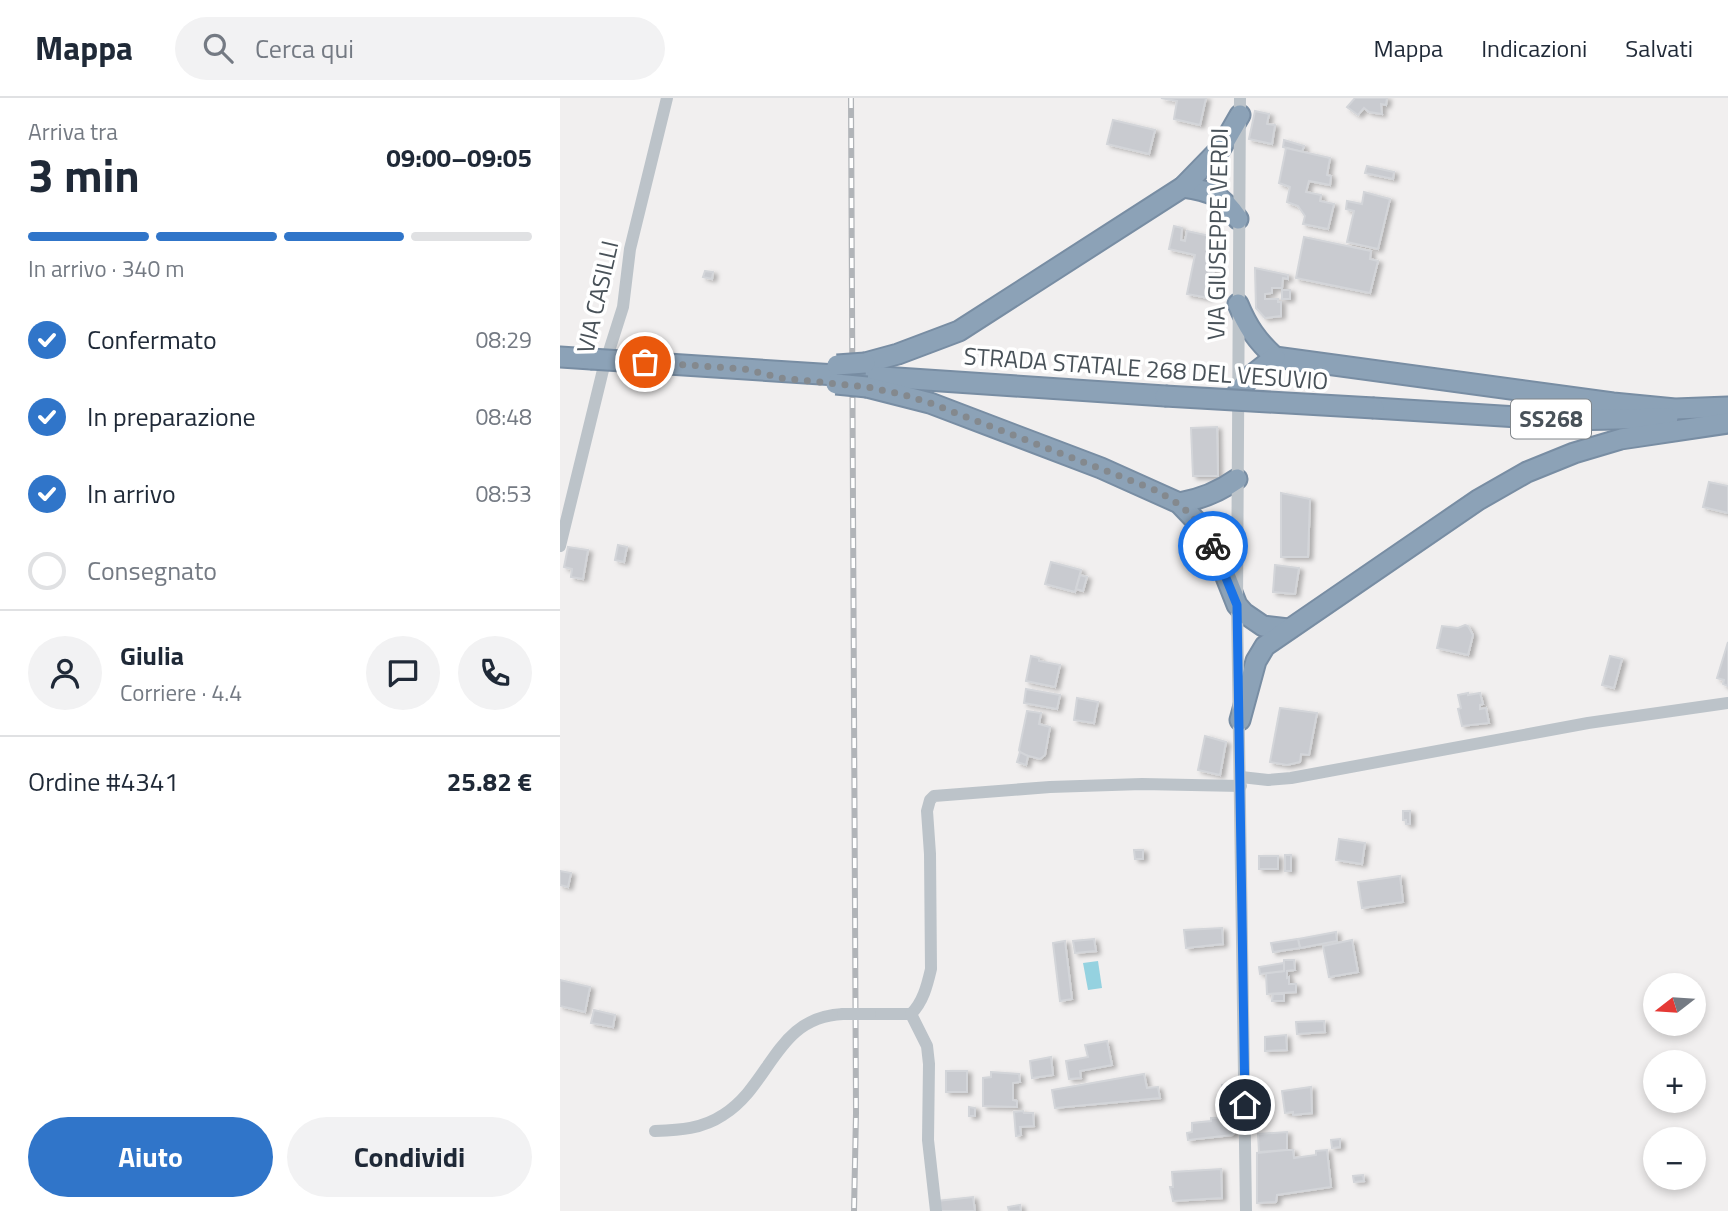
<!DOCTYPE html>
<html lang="it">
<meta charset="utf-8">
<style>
body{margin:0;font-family:"Titillium Web",sans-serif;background:#f2f2f3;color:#1f2937;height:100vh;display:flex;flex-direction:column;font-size:26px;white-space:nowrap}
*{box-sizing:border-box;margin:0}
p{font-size:23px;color:#747a83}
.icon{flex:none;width:38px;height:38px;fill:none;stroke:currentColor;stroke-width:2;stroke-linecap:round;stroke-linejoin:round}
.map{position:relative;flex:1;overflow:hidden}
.details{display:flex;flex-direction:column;background:#fff;width:560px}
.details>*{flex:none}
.needle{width:46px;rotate:253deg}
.controls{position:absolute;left:1083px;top:875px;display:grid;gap:14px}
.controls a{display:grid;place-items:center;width:63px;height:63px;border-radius:50%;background:#fff;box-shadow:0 4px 10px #0003;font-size:35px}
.pin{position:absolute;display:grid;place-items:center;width:60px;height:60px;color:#fff;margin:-30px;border:4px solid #fff;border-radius:50%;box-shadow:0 2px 7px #0007}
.courier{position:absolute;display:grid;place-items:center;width:70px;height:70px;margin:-35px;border:5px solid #1a73e8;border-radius:50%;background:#fff;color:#222;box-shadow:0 2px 9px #0007}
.headline em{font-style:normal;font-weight:700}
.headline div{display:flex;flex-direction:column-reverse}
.headline{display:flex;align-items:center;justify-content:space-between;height:119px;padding:0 28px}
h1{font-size:46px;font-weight:700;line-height:52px}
.bar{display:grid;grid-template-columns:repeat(4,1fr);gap:10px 7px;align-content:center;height:84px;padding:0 28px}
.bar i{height:9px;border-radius:5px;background:#e0e1e3}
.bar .active{background:#3075c9}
.bar p{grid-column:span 4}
.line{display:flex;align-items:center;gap:18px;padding:0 28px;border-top:2px solid #e0e1e3}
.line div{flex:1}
.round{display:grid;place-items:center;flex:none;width:74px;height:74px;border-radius:37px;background:#f2f2f3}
ol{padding:0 28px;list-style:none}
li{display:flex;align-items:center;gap:21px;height:77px}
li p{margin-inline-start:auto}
li .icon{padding:7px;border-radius:50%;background:#3075c9;color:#fff;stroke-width:4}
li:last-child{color:#747a83}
li i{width:38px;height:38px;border:4px solid #e0e1e3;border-radius:50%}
.primary-button{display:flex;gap:14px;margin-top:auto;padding:14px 28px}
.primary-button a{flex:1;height:80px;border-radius:42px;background:#3075c9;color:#fff;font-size:28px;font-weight:700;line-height:80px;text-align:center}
.primary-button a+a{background:#f2f2f3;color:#1f2937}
header{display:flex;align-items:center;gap:42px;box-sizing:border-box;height:98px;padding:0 35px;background:#fff;border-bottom:2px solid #e0e1e3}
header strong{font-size:33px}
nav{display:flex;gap:38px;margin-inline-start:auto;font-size:24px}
.search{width:490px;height:63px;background:#f2f2f3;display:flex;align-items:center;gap:18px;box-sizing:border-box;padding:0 24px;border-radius:38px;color:#747a83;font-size:26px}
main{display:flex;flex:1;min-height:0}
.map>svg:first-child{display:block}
.water{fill:#95d2e0}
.building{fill:#c9cbd0;stroke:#d3d5d9;stroke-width:2;filter:url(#shadow)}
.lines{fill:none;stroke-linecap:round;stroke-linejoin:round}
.highway-casing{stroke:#788da3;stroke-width:23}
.minor{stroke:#bcc3c9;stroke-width:12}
.highway{stroke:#8ca2b7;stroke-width:19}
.rail-casing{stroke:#b1b4b8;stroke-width:6}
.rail{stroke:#fff;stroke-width:3.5;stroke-dasharray:10;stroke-linecap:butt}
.highway-bridge-casing{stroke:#788da3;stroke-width:23;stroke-linecap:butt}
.minor-bridge{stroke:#bcc3c9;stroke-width:12}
.highway-bridge{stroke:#8ca2b7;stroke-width:19}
.done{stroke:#84898e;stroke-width:7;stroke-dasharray:0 12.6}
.route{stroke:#1a73e8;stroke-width:9}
.labels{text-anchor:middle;stroke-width:7;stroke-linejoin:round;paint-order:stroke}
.shield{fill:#fff;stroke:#80868b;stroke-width:2}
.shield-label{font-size:23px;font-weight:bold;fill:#495259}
.street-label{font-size:24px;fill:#495259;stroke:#fff}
</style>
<header>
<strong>Mappa</strong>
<div class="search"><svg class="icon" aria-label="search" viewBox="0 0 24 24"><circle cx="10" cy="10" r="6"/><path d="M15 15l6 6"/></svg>Cerca qui</div>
<nav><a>Mappa</a><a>Indicazioni</a><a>Salvati</a></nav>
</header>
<main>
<section class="details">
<div class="headline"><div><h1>3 min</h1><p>Arriva tra</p></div><em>09:00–09:05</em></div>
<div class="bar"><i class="active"></i><i class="active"></i><i class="active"></i><i></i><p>In arrivo · 340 m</p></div>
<ol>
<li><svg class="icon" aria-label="check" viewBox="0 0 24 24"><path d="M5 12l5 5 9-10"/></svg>Confermato<p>08:29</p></li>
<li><svg class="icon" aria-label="check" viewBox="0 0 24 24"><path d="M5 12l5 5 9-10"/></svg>In preparazione<p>08:48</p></li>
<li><svg class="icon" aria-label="check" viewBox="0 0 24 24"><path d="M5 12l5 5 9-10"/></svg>In arrivo<p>08:53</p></li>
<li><i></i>Consegnato</li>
</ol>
<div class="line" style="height:126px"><a class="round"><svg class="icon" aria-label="person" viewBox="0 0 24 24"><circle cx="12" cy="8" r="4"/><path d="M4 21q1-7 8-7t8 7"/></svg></a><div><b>Giulia</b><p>Corriere · 4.4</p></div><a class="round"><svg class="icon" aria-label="chat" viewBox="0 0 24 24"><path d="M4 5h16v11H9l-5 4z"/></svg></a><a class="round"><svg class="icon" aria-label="phone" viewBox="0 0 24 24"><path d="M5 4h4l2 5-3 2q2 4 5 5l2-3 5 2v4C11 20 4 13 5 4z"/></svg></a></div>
<div class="line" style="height:91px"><div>Ordine #4341</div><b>25.82 €</b></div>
<div class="primary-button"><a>Aiuto</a><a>Condividi</a></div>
</section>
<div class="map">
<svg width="1168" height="1113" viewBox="0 0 1168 1113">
<defs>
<filter id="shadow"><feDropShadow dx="4" dy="2.5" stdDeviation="2" flood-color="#0004"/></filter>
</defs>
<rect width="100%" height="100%" fill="#f1efef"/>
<path class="water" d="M538,863L542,890L528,892L523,865Z"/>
<g class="building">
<path d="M601,0H646L640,27L614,21L617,3Z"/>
<path d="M795,0H827L826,7L821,6L822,16L809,14L804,10L798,17L787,9Z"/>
<path d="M695,13L709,16L707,26L715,27L712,46L689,41Z"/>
<path d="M553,22L595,32L589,56L547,46Z"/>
<path d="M724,42L744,48L742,54L723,49Z"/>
<path d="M726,50L770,60L767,77L771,78L770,87L749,83L746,94L761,97L760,103L774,106L768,131L743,126L745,118L738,108L727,104L730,89L719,85Z"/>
<path d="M807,68L834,74L833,81L805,75Z"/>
<path d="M804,94L830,101L818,151L787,144L794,113L786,111L787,103L802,106Z"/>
<path d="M614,128L622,130L621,142L625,143L627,133L659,140L649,200L627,196L635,157L609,151Z"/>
<path d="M744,139L811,153L810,161L818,163L810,195L736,180Z"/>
<path d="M695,170L728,177V181L723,180L722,190H712V195L705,196V201H718V204H721V218L705,220L696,210Z"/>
<path d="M145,173L153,174L152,181L143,179Z"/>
<rect x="722" y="192" width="8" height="9"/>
<path d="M657,329L658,378H633L631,330Z"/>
<path d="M1149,384L1168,388V415L1143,409Z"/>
<path d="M721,395L750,401L748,459H721Z"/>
<path d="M58,447L67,449L64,464L55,462Z"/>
<path d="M8,449L28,452L23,481L11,479L12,471L4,469Z"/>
<path d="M491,464L521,472L515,494L485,486Z"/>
<path d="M715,467L739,470L735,496L713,494Z"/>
<path d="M520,477L527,479L523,493L516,491Z"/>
<path d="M905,527L908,528L913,537L908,557L877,550L882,528L898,530Z"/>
<path d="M1168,544V588L1163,586L1164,582L1157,580Z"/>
<path d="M471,558L479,560V563L500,567L495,589L466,583Z"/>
<path d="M1050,558L1062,561L1054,590L1042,587Z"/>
<path d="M466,591L500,597L497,611L464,605Z"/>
<path d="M908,595V597L920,595L923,606L920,607V611L926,610L929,625L902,628L898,611L901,610L898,597Z"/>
<path d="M517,600L538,604L534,625L514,622Z"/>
<path d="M720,610L757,615L749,657L741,656L740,664L727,667L710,664Z"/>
<path d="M467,613L481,615L479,626L490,629L485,657L480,661L461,656L459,652Z"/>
<path d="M645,638L666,644L660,677L638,672Z"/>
<path d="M460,654L468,658L466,667L457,664Z"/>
<path d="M843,713H850V726H846V722H843Z"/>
<path d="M779,741L805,745L802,766L776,762Z"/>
<path d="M574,752H583V761H575Z"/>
<rect x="725" y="757" width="6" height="16"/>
<rect x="699" y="758" width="19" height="13"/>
<path d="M0,773L11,775L8,789L0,787Z"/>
<path d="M840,778L843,804L802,810L798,784Z"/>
<path d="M662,830L663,846L626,850L624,832Z"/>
<path d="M776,834L777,843L740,850L738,841Z"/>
<path d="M534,841L536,853L515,855L513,843Z"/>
<path d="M738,841L740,850L713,854L711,845Z"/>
<path d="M792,842L798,874L769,879L763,848Z"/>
<path d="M505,843L512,901L500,903L493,845Z"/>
<path d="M724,862H734L735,872L727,873V880L729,879V886H736V894L707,896L706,875L724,873Z"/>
<path d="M724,865V873L700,876L699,869Z"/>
<path d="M0,882L30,889L25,914L0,908Z"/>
<path d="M713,896H724V903H712Z"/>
<path d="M34,912L55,917L53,929L31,925Z"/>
<path d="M764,923L765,934L737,936L736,924Z"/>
<path d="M726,937L727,952L705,953V939Z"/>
<path d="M547,943L552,967L520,973L521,980L509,981L506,963L528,959L525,947Z"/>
<path d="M491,959L493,977L472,980L470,963Z"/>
<rect x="386" y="973" width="21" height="21"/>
<path d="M431,974L459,976L460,984L453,985V1002L457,1003V1009L423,1008V980L431,979Z"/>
<path d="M584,976L587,990L598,989L600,1000L495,1010L492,992Z"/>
<path d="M673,986V992H662V987Z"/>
<path d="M751,989L752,1015L733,1017V1014L725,1015L722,993Z"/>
<path d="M409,1009L415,1010V1018H409Z"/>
<path d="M463,1013L464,1015H473L474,1028L460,1029L461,1037L456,1038L454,1014Z"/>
<path d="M673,1019L674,1035L672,1037L628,1042L627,1035L632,1034V1025L651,1023V1020Z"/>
<path d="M727,1034V1052L699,1054L698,1036Z"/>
<path d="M780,1041V1049L772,1050L771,1042Z"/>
<path d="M727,1052H733L734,1060L756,1057V1053L767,1052L771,1089L717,1097L716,1104L697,1105V1055Z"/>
<path d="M661,1071L662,1100L613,1103L610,1089H613L612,1074Z"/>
<path d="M803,1077L804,1083L794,1084L793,1078Z"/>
<path d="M413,1099L415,1113H378L377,1103Z"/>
<path d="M460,1107L461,1113H449L448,1109Z"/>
</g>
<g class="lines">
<defs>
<g id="highway">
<path d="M623,89C651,93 662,97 678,121"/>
<path d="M678,206C687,228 697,243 715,259L1053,305L1115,311L1168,309"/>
<path d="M0,259L31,261"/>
<path d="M62,263L276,277"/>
<path d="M305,265L338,256L399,233L623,89L661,50L680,17"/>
<path d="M307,278L605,298"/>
<path d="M307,289L370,305L541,370L619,405L639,426L656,454L677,507L684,515L703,528L728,531"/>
<path d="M678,294L692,277L715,259"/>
<path d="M814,310L1006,322L1108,320"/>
<path d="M619,405C642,401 659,394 677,381"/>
<path d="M680,622L696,563L705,548L918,402L967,374L1014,355L1061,341L1168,325"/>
</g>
</defs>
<use href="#highway" class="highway-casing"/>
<g class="minor">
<path d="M680,0L677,507L686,1113"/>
<path d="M0,448L43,272L63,209L70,151L107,0"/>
<path d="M681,679L708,682L731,680L1028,625L1168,605"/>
<path d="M310,916H351C363,904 367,888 371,871L370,756L367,713L370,702L374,698L490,689L582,686L681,688"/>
<path d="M351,916L367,948L369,966L368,1042L376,1113"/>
<path d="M95,1033C120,1032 142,1031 163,1017C212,986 215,919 283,916"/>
</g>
<use href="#highway" class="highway"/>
<defs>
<path id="rail" d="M291,0L296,1015L294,1113"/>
</defs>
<use href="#rail" class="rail-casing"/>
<use href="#rail" class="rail"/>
<defs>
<g id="highway-bridge">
<path d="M31,261L62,263"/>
<path d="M277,267L305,265"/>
<path d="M276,286L307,289"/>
<path d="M605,298L814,310"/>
</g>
</defs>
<use href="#highway-bridge" class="highway-bridge-casing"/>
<path class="minor-bridge" d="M283,916H310"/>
<use href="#highway-bridge" class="highway-bridge"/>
</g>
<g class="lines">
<path class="done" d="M85,264L184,271L221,280L307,289L341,296L370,305L593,391C625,408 634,417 653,448"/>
<path class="route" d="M653,448L677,507L685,1007"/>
</g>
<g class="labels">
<rect class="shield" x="951" y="301.5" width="80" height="39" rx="5"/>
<g class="shield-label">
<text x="991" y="329">SS268</text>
</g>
<g class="street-label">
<text transform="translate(658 136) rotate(-89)" y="8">VIA GIUSEPPE VERDI</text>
<text transform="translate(38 199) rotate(-77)" y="8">VIA CASILLI</text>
<text transform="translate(586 271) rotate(4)" y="8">STRADA STATALE 268 DEL VESUVIO</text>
</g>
</g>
</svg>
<div class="controls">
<a><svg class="needle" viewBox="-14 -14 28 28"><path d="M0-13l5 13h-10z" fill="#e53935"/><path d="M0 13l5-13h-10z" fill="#747a83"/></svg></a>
<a>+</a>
<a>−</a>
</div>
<div class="pin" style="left:85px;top:264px;background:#ea580c"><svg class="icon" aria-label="bag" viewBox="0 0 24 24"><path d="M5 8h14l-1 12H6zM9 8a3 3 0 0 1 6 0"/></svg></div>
<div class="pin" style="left:685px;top:1007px;background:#1f2937"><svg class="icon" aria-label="home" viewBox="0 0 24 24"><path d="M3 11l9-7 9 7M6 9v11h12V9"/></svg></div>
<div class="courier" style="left:653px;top:448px"><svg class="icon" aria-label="bike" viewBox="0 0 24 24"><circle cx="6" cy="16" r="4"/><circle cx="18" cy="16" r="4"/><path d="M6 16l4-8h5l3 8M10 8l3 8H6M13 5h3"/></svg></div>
</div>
</main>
